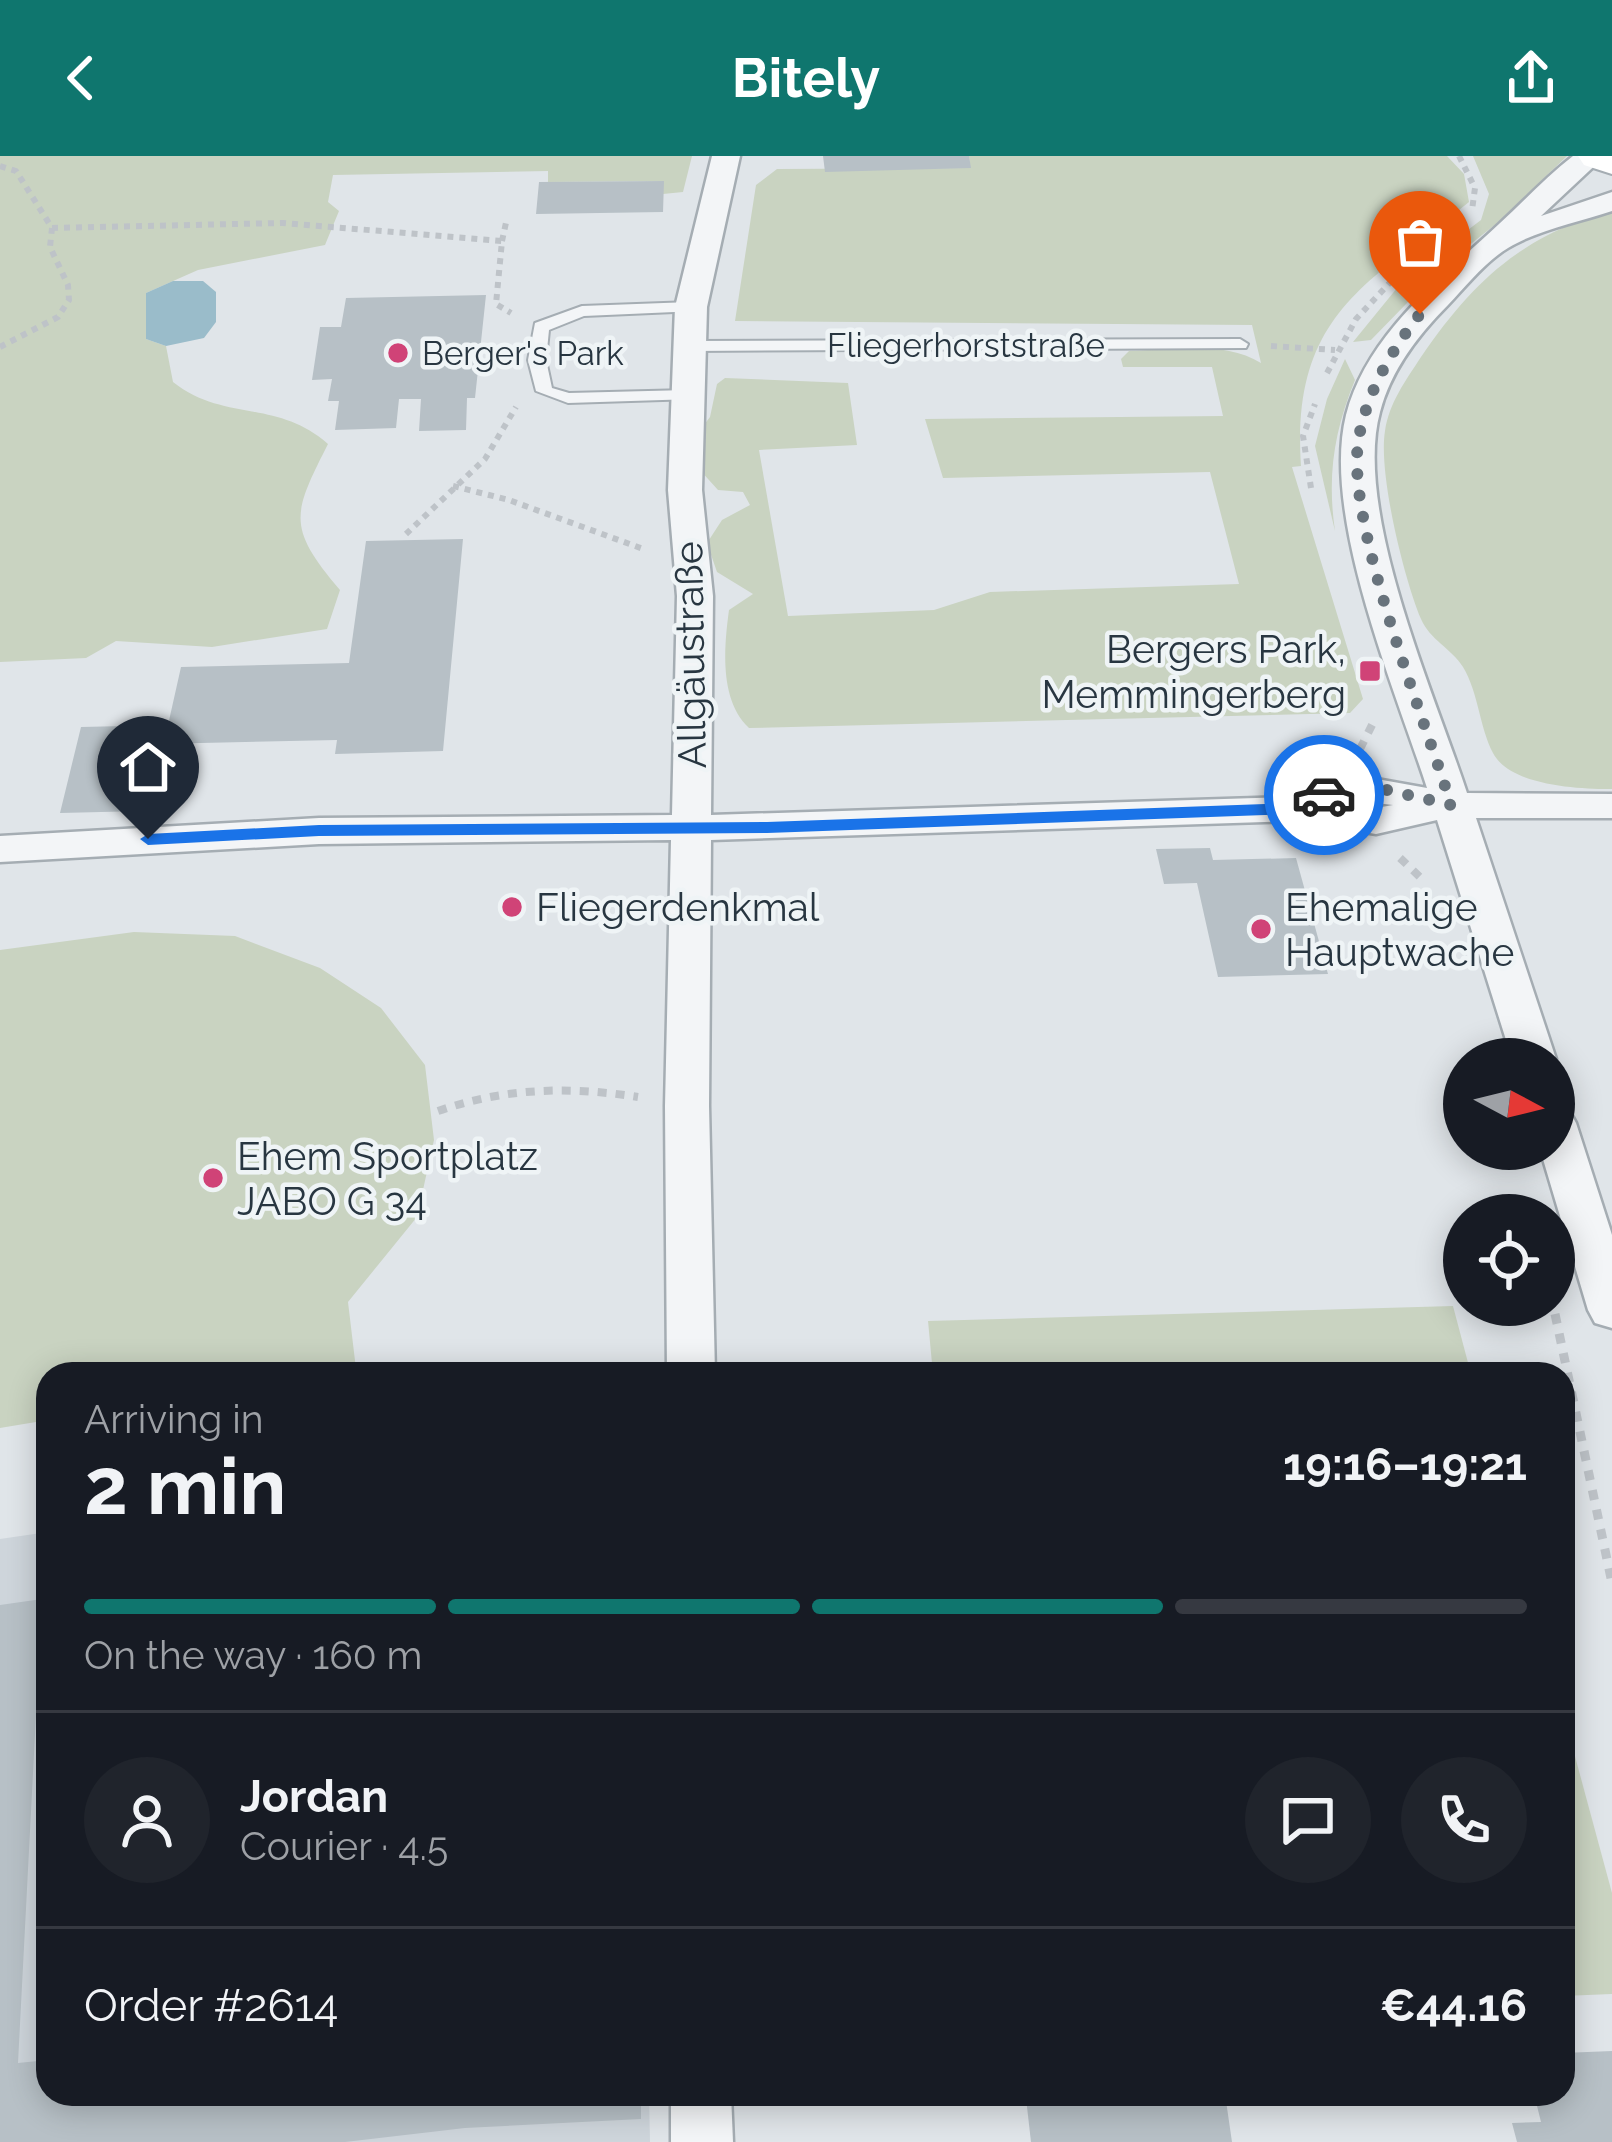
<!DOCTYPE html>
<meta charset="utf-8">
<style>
body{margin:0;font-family:Raleway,sans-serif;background:#20242c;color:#f1f3f6;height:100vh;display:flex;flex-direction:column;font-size:45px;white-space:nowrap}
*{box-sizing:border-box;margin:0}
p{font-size:39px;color:#9ea1a6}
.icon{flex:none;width:66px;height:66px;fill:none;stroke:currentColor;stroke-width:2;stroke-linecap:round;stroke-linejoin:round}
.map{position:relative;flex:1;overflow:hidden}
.side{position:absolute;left:36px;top:1206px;width:1539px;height:744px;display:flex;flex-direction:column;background:#171b24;border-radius:36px;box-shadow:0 6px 30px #0003}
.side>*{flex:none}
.needle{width:78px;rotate:97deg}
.tools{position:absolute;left:1443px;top:882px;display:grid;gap:24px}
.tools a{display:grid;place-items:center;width:132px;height:132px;border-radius:50%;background:#171b24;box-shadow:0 6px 30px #0003;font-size:60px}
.pin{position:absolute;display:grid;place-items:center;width:102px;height:102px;color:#fff;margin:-123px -51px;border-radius:50% 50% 50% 0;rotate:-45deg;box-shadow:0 0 12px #0007}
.pin .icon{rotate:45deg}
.courier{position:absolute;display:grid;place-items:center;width:120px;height:120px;margin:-60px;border:9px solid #1a73e8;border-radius:50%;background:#fff;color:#222;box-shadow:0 3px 15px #0007}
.head em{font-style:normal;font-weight:700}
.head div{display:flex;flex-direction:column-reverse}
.head{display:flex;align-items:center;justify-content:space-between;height:204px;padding:0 48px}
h1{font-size:78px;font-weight:700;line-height:90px}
.bar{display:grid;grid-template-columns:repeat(4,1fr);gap:18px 12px;align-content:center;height:144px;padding:0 48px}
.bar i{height:15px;border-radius:9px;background:#363941}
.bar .active{background:#0f766e}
.bar p{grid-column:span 4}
.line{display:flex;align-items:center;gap:30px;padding:0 48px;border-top:3px solid #363941}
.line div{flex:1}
.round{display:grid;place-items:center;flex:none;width:126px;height:126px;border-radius:63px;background:#20242c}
header{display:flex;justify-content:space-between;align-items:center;height:156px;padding:0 48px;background:#0f766e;color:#fff;font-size:54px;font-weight:700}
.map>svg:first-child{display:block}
.built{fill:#ced5db}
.green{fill:#c9d3c1}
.water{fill:#9abcca}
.building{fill:#b7c0c6}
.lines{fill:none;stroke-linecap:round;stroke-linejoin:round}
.lane-casing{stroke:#a5adb3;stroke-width:4}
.street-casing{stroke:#a5adb3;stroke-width:5}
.secondary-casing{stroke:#a5adb3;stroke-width:4}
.path-far2{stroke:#bec3c8;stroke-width:6;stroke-dasharray:6 6;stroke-linecap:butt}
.path-far1{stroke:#bec3c8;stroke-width:8;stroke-dasharray:9 9;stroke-linecap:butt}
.path{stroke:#bec3c8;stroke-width:9;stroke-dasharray:10 10;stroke-linecap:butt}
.lane{fill:#f3f5f7;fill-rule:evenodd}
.street{fill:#f3f5f7;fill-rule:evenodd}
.secondary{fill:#fff;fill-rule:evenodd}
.route{fill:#1a73e8}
.done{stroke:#68737c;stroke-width:12;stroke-dasharray:0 21.6}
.poi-dot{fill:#d04377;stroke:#eff4f6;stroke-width:4.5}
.labels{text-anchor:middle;stroke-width:9;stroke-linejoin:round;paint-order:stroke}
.far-street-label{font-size:33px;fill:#283641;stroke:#eff4f6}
.far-poi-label{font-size:33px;fill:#283641;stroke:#eff4f6;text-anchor:start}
.poi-label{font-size:39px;fill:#283641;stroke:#eff4f6;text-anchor:start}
.street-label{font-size:39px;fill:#283641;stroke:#eff4f6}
</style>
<header><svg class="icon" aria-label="back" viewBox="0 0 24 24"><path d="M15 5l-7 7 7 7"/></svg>Bitely<svg class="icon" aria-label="share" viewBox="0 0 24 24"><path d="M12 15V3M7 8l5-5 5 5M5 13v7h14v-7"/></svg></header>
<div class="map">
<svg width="1612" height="1986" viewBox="0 0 1612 1986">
<rect width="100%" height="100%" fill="#e0e5e9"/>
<path class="built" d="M48,1376V1938H649L650,1986H0V1383Z"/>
<g class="green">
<path d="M0,0H692L683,36L663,38V25L548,26V15L333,19L328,46L339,55L325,89L198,114L146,137V183L166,190L173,226C223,266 277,243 328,288C292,359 287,371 340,434L327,473L212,491L116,485L86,502L0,506Z"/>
<path d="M969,0H1447L1464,18L1469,46C1366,129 1291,159 1301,310L1292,311L1363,543L1350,557L749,572C719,544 724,491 729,454L753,438L717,416L707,387L722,364L750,349L743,336L718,334L699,313L697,278L710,261L717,228L725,222L848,227L857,289L759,294L788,460L934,454L990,436L1239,428L1210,316L943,322L925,263L1223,260L1212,211H1123L1121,203L1129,195C1170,194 1224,184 1261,207L1252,169L735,165L756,29L777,13L970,12Z"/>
<path d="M1473,0H1567L1496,68L1443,110L1371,184L1353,186L1406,121L1481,64L1489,38Z"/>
<path d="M1612,53V633C1580,633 1510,630 1493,597C1479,570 1479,538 1463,511C1451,492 1430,484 1421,463C1404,423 1378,317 1385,275C1389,247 1406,224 1421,201C1474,124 1520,82 1612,53Z"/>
<path d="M1345,203L1355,224C1334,275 1327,320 1335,375L1315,290L1327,243Z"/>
<path d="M134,776L235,780L320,812L381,852L425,909L434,984L417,1061L348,1146L356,1213L325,1218H48V1264L0,1272V794Z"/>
<path d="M1453,1150L1471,1218H933L928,1165Z"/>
<path d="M1563,1556L1612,1737V1838L1563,1840Z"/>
</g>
<path class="water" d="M173,125H203L216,136V166L204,182L166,190L146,183V137Z"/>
<g class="building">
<path d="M823,0H969L971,12L825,16Z"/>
<path d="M664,25L663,56L536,58L539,26Z"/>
<path d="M486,139L475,242H467L466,274L419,275L421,243H399L396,272L335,274L339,245H328L332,223L312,224L320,171H341L346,142Z"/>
<path d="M463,383L443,595L335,598L337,584L157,588L143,655L60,657L81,571L168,569L181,511L349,507L366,385Z"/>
<path d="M1210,692L1213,704L1296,702L1328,818L1218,821L1197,727L1164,728L1156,693Z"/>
<path d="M42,1443L18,1907L48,1904V1938H641V1963L465,1972L345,1986H0V1449Z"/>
<path d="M1612,1895V1986H1517L1512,1967L1541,1966L1534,1938H1563V1897Z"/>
<path d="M1133,1938H1225L1232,1986H1031L1026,1942Z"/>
</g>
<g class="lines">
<defs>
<g id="lane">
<path d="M691,146L699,151L697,155L584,160L549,174L546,204L552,232L569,237L688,234L694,235V243L568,247L536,235L528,204L535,167L582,150Z"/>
<path d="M1240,183L1248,188L1246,192L691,195L683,190L691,185Z"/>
</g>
<g id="street">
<path d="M712,0H740L707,151L702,334L713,440L711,659L1289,641L1360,620L1427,632C1395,533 1321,360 1346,259C1367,178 1441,122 1499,68C1524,45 1546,21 1573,0H1605L1541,60L1612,36V55C1580,66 1537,74 1508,92C1486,105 1466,130 1448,149C1418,179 1391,214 1380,256C1353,355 1435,539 1467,637L1612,638V662H1476L1556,903L1554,906L1512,903L1437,664L1376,678L1296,665L711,684L709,950L715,1218H667L665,950L671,684L319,688L0,706V680L319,662L672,659L677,440L668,334L675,151ZM1360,645L1393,649L1376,652L1343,648Z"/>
<path d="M1554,951L1570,956L1576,967L1612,1079V1172L1595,1167L1588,1154L1540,993H1554Z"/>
<path d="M671,1938H731L733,1986H671Z"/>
</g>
<path id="secondary" d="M1578,0H1612V18L1584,9Z"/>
</defs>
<use href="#lane" class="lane-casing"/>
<use href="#street" class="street-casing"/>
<use href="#secondary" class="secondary-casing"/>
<g class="path-far2">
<path d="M1459,0L1475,32L1472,54"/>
<path d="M0,10L16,15L52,72L50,91L68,129L69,144L58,161L0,191"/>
<path d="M52,72L283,67L502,85L496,148L511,157"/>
<path d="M502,85L507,62"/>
<path d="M1271,190L1335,194"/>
<path d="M1327,217L1356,163L1397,119"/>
<path d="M453,330L509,344L646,394"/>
<path d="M1311,332L1303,280L1315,248"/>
<path d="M406,378L485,303L516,251"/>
</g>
<g class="path-far1">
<path d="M1360,593L1374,565"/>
<path d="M1400,702L1424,725"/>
<path d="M438,955C504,932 569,930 638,941"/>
</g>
<path class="path" d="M1555,1158L1612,1427"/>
<use href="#lane" class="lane"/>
<use href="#street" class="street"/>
<use href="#secondary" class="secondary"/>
</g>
<path class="route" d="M1324,634L1330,635V643L1296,658L767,677L319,680L148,689L140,683L148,678L319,669L767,666L1293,647Z"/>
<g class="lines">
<path class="done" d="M1324,639L1366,629L1451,649C1425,563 1343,362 1359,281C1367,237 1392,193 1420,158"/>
</g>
<g class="poi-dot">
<circle cx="398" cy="197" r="12"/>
<rect x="1358" y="503" width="24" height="24" rx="6"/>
<circle cx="512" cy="751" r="12"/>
<circle cx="1261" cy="773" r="12"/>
<circle cx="213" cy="1022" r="12"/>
</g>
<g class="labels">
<g class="far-street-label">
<text x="966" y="201">Fliegerhorststraße</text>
</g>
<g class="far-poi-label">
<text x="422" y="209">Berger's Park</text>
</g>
<g class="poi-label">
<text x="1346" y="507" text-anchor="end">Bergers Park,<tspan x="1346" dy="45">Memmingerberg</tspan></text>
<text x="536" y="765">Fliegerdenkmal</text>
<text x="1285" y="765">Ehemalige<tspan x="1285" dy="45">Hauptwache</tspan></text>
<text x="237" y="1014">Ehem Sportplatz<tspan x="237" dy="45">JABO G 34</tspan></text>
</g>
<g class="street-label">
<text transform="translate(690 499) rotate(-91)" y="14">Allgäustraße</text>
</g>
</g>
</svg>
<div class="tools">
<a><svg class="needle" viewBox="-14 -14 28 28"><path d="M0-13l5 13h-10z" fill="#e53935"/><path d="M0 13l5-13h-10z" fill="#9ea1a6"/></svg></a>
<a><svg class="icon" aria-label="locate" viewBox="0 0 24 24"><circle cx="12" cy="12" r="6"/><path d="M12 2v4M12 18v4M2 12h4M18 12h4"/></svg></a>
</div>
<div class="pin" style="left:1420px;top:158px;background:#ea580c"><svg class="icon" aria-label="bag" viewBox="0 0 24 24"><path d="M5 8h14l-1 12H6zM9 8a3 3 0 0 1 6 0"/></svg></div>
<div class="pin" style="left:148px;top:683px;background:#1f2937"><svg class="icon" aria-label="home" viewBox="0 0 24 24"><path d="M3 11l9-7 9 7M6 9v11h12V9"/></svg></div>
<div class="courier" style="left:1324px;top:639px"><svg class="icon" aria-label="car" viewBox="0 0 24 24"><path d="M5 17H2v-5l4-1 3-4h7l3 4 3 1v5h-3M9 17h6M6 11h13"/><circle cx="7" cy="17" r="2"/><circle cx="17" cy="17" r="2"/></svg></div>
<section class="side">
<div class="head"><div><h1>2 min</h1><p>Arriving in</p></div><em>19:16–19:21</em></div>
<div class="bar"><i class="active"></i><i class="active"></i><i class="active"></i><i></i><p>On the way · 160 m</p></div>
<div class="line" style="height:216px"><a class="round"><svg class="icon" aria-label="person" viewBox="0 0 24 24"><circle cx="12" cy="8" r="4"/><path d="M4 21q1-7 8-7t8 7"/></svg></a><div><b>Jordan</b><p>Courier · 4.5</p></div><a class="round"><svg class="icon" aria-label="chat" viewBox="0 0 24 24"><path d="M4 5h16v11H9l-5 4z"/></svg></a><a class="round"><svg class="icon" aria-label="phone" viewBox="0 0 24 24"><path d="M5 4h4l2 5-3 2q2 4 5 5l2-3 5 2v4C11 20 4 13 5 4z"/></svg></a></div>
<div class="line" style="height:156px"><div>Order #2614</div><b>€44.16</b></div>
</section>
</div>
